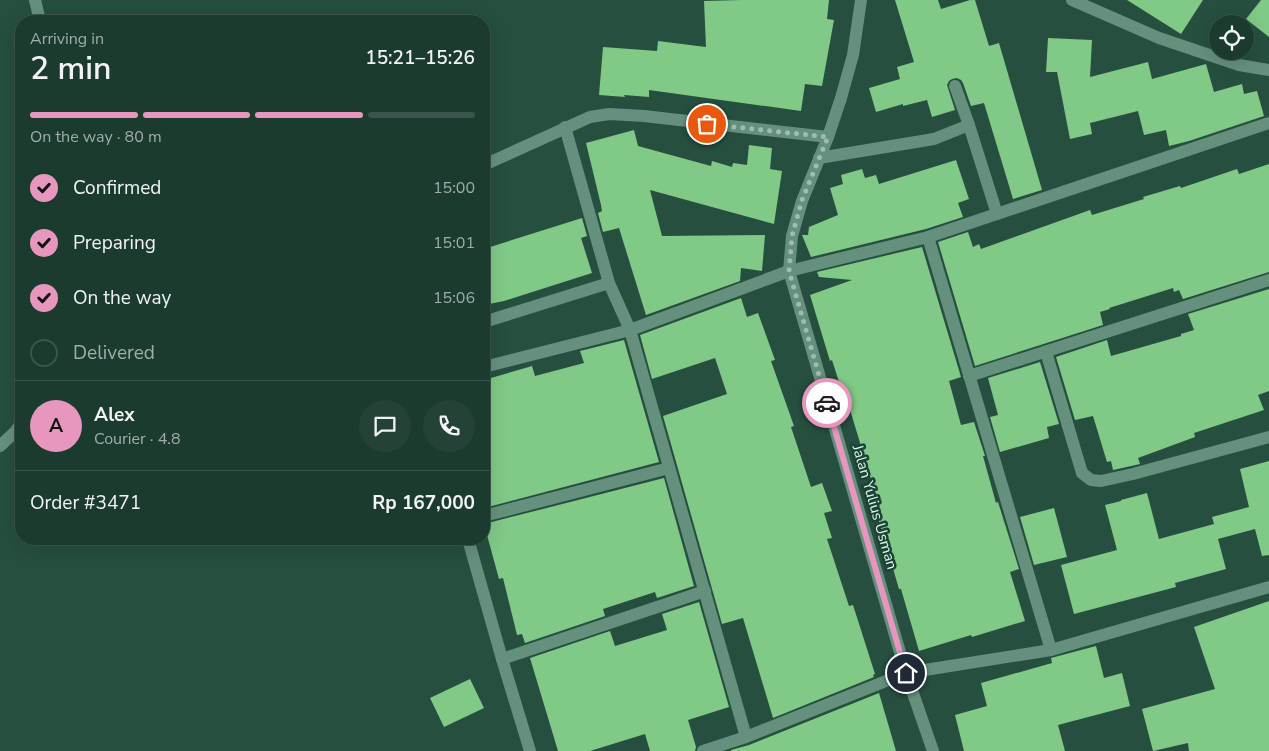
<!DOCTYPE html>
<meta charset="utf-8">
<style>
body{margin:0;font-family:"Nunito Sans",sans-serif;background:#254237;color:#f1f3f6;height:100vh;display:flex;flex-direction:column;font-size:19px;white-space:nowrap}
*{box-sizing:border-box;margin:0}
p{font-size:16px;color:#a0adaa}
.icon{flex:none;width:28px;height:28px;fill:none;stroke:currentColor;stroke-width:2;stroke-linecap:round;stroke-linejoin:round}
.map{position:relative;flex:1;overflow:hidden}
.details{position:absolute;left:15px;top:15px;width:475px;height:530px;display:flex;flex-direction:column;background:#1c3b2f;border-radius:20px;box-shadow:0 5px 20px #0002,0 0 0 1px #3a554b}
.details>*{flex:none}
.tools{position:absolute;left:1209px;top:15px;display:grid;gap:10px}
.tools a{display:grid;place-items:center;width:45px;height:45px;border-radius:50%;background:#1c3b2f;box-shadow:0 5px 20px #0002,0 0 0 1px #3a554b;font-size:25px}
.pin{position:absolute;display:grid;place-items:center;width:42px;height:42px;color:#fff;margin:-21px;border:2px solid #fff;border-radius:50%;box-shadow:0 1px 5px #0007}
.courier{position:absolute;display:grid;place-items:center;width:50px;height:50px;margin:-25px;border:4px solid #e797bd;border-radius:50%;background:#fff;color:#222;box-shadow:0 1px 6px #0007}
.headline em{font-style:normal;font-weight:600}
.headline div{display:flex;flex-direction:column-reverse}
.headline{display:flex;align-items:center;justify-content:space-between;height:85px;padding:0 15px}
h1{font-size:32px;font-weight:600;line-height:38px}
.bar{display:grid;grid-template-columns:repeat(4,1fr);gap:8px 5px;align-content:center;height:60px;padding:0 15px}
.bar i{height:6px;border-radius:4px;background:#3a554b}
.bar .active{background:#e797bd}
.bar p{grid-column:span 4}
.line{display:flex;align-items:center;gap:12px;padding:0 15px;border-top:1px solid #3a554b}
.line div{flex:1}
.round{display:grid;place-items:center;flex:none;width:52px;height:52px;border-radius:26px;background:#254237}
ol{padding:0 15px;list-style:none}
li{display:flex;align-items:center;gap:15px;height:55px}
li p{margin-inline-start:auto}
li .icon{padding:5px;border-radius:50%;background:#e797bd;color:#111;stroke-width:4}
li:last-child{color:#a0adaa}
li i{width:28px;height:28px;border:2px solid #3a554b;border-radius:50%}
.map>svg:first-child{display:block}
.building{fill:#80c987}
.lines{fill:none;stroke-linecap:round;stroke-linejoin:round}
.minor{stroke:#66907e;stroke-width:12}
.done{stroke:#9fbcaf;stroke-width:5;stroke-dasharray:0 9}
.route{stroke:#e797bd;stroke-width:6}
.labels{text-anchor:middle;stroke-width:5;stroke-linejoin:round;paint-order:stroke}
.street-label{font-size:15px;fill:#e0f6ec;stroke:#1b4435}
</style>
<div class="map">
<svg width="1269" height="751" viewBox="0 0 1269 751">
<rect width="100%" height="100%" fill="#264f3f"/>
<g class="building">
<path d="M741,0H829L827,19L834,20L822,86L805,84L801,111L649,90V97L624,95L625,97L599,95L603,47L657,51L658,41L706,47L704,1Z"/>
<path d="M895,0H938L941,9L970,0H975L989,46L999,43L1042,190L1013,199L984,103L971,106L963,83L961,80L957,78L952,79L949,81L947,85L955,110L932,117L927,100L903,106V104L876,112L869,88L900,79L897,67L914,62Z"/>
<path d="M1127,0H1203L1181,34Z"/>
<path d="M1261,0H1269V37L1246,19Z"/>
<path d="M1048,38L1092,40L1090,77L1148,62L1152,79L1206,64L1214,92L1242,84L1244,94L1257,91L1264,116L1189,141L1169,146L1166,130L1144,135L1138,111L1090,123L1092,134L1070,139L1057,72H1046Z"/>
<path d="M634,130L638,146L711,166L712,161L732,167L733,163L747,165L749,145L772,148L770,169L782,171L774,224L650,190L662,236L765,235L762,271L741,268L740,281L646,315L619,228L603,232L598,213L602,211L601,205L586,143Z"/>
<path d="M956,160L969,199L958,203L963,217L926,229L811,257L802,235H808L809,227L838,215L830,188L843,184L841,175L862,169L865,178L876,175L879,184Z"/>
<path d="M1269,164V272L1183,299L1179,290L1174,292L1173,288L1109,308L1110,309L1100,312L1103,325L975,366L938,242L968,232L973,247L979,244L981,249L1090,210L1092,215L1144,199L1143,197L1180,186L1181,188L1237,169L1239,174Z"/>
<path d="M582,218L587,236L581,238L592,273L504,301L484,305V258L490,256L487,248Z"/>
<path d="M922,247L961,377L949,381L961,425L974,422L985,456H983L996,503L998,502L1019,569L1010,572L1025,621L972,637L971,635L919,651L901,589H899L869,487L873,486L848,403L846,404L832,360L830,361L810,295L852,280L819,277L817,272Z"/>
<path d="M1269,289V391L1258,395L1264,410L1194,433L1195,437L1138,458L1140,464L1113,470L1111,461L1107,462L1093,416L1075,420L1056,357L1107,340L1111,356L1181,336V334L1194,330L1188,314Z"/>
<path d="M741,298L747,317L758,313L775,360L771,361L794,426L791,427L811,487L822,483L832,511L824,513L832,538L827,539L849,606L853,605L875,674L873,675L874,677L773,718L743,618L722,624L663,416L727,394L715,358L652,379L640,335Z"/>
<path d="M624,340L659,462L484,508V380L532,366L535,376L584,363L580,351Z"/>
<path d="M1040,362L1059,424L1047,427L1049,438L1000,452L990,417L998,415L988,378Z"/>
<path d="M1269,461V555L1262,556L1255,529L1218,539L1226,569L1175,583L1176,587L1074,614L1061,565L1117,550L1105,505L1121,501V500L1147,493L1159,539L1214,524L1212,517L1249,507L1240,469Z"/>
<path d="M664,478L694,586L657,598L655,592L603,609L605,616L525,643L522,634L517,635L503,578L499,579L484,524Z"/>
<path d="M1054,508L1067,557L1034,565L1020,517Z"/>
<path d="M1269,601V751H1189L1188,743L1153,751L1142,709L1215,689L1194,627Z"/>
<path d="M699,602L729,707L688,720L696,747L695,751H650L645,734L590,751H558L530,658L610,631L615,646L667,630L662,614Z"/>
<path d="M1096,646L1104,678L1122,673L1130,706L1058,725L1065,751H964L955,715L987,706L981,683L1052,663L1051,658Z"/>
<path d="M470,679L484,708L444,727L430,698Z"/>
<path d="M879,693L896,751H731V750L749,745Z"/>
</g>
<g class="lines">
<g class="minor">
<path d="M35,0L40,21"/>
<path d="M861,0L853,55L841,98L828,137L802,201L792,236L789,271L906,673L933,751"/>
<path d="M1072,0L1159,38L1239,65L1269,70"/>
<path d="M969,125L997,214"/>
<path d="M565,127L609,283L630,330L746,737"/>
<path d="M819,158L934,139L969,125L955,86"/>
<path d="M484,165L590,117L609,114L644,116L828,137"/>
<path d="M928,237L1051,650"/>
<path d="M484,322L609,283"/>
<path d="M1046,352L1082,473L1091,480L1101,481L1133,474L1269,437"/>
<path d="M484,367L630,330L789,271L928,237L1269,123"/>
<path d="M969,376L1269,280"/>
<path d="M0,446L16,431L21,423"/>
<path d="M484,516L669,468"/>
<path d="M468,539L502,659L530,751"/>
<path d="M502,659L705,591"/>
<path d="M703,751L746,737L906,673L1051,650L1269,587"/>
</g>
</g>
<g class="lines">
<path class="done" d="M707,124L828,137L802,200L792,236L789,271L827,403"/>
<path class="route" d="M827,403L906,673"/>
</g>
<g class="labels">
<g class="street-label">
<text transform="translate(875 507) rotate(74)" y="5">Jalan Yulius Usman</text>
</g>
</g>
</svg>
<div class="tools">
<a><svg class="icon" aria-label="locate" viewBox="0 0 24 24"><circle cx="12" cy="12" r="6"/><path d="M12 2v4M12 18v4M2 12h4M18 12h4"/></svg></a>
</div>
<div class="pin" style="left:707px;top:124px;background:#ea580c"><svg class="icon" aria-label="bag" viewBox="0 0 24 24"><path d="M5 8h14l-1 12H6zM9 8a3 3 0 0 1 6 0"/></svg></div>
<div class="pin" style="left:906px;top:673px;background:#1f2937"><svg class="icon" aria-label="home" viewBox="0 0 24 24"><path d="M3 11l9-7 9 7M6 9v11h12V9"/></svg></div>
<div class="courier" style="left:827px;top:403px"><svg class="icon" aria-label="car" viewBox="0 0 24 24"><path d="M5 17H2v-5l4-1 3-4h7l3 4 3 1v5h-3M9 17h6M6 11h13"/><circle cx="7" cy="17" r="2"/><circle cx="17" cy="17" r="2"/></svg></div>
<section class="details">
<div class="headline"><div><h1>2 min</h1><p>Arriving in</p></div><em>15:21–15:26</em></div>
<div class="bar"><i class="active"></i><i class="active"></i><i class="active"></i><i></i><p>On the way · 80 m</p></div>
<ol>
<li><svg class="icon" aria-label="check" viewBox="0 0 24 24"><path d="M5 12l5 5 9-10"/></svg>Confirmed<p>15:00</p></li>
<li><svg class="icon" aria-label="check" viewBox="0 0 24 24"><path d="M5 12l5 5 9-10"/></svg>Preparing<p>15:01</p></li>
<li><svg class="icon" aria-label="check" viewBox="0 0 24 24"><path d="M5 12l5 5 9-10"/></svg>On the way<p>15:06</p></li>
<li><i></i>Delivered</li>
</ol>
<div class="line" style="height:90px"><b class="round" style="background:#e797bd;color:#111">A</b><div><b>Alex</b><p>Courier · 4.8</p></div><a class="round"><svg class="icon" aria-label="chat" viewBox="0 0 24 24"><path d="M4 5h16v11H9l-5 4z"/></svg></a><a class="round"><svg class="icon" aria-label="phone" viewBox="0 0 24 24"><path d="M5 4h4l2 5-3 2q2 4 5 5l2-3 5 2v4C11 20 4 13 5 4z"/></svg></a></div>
<div class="line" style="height:65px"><div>Order #3471</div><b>Rp 167,000</b></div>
</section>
</div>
